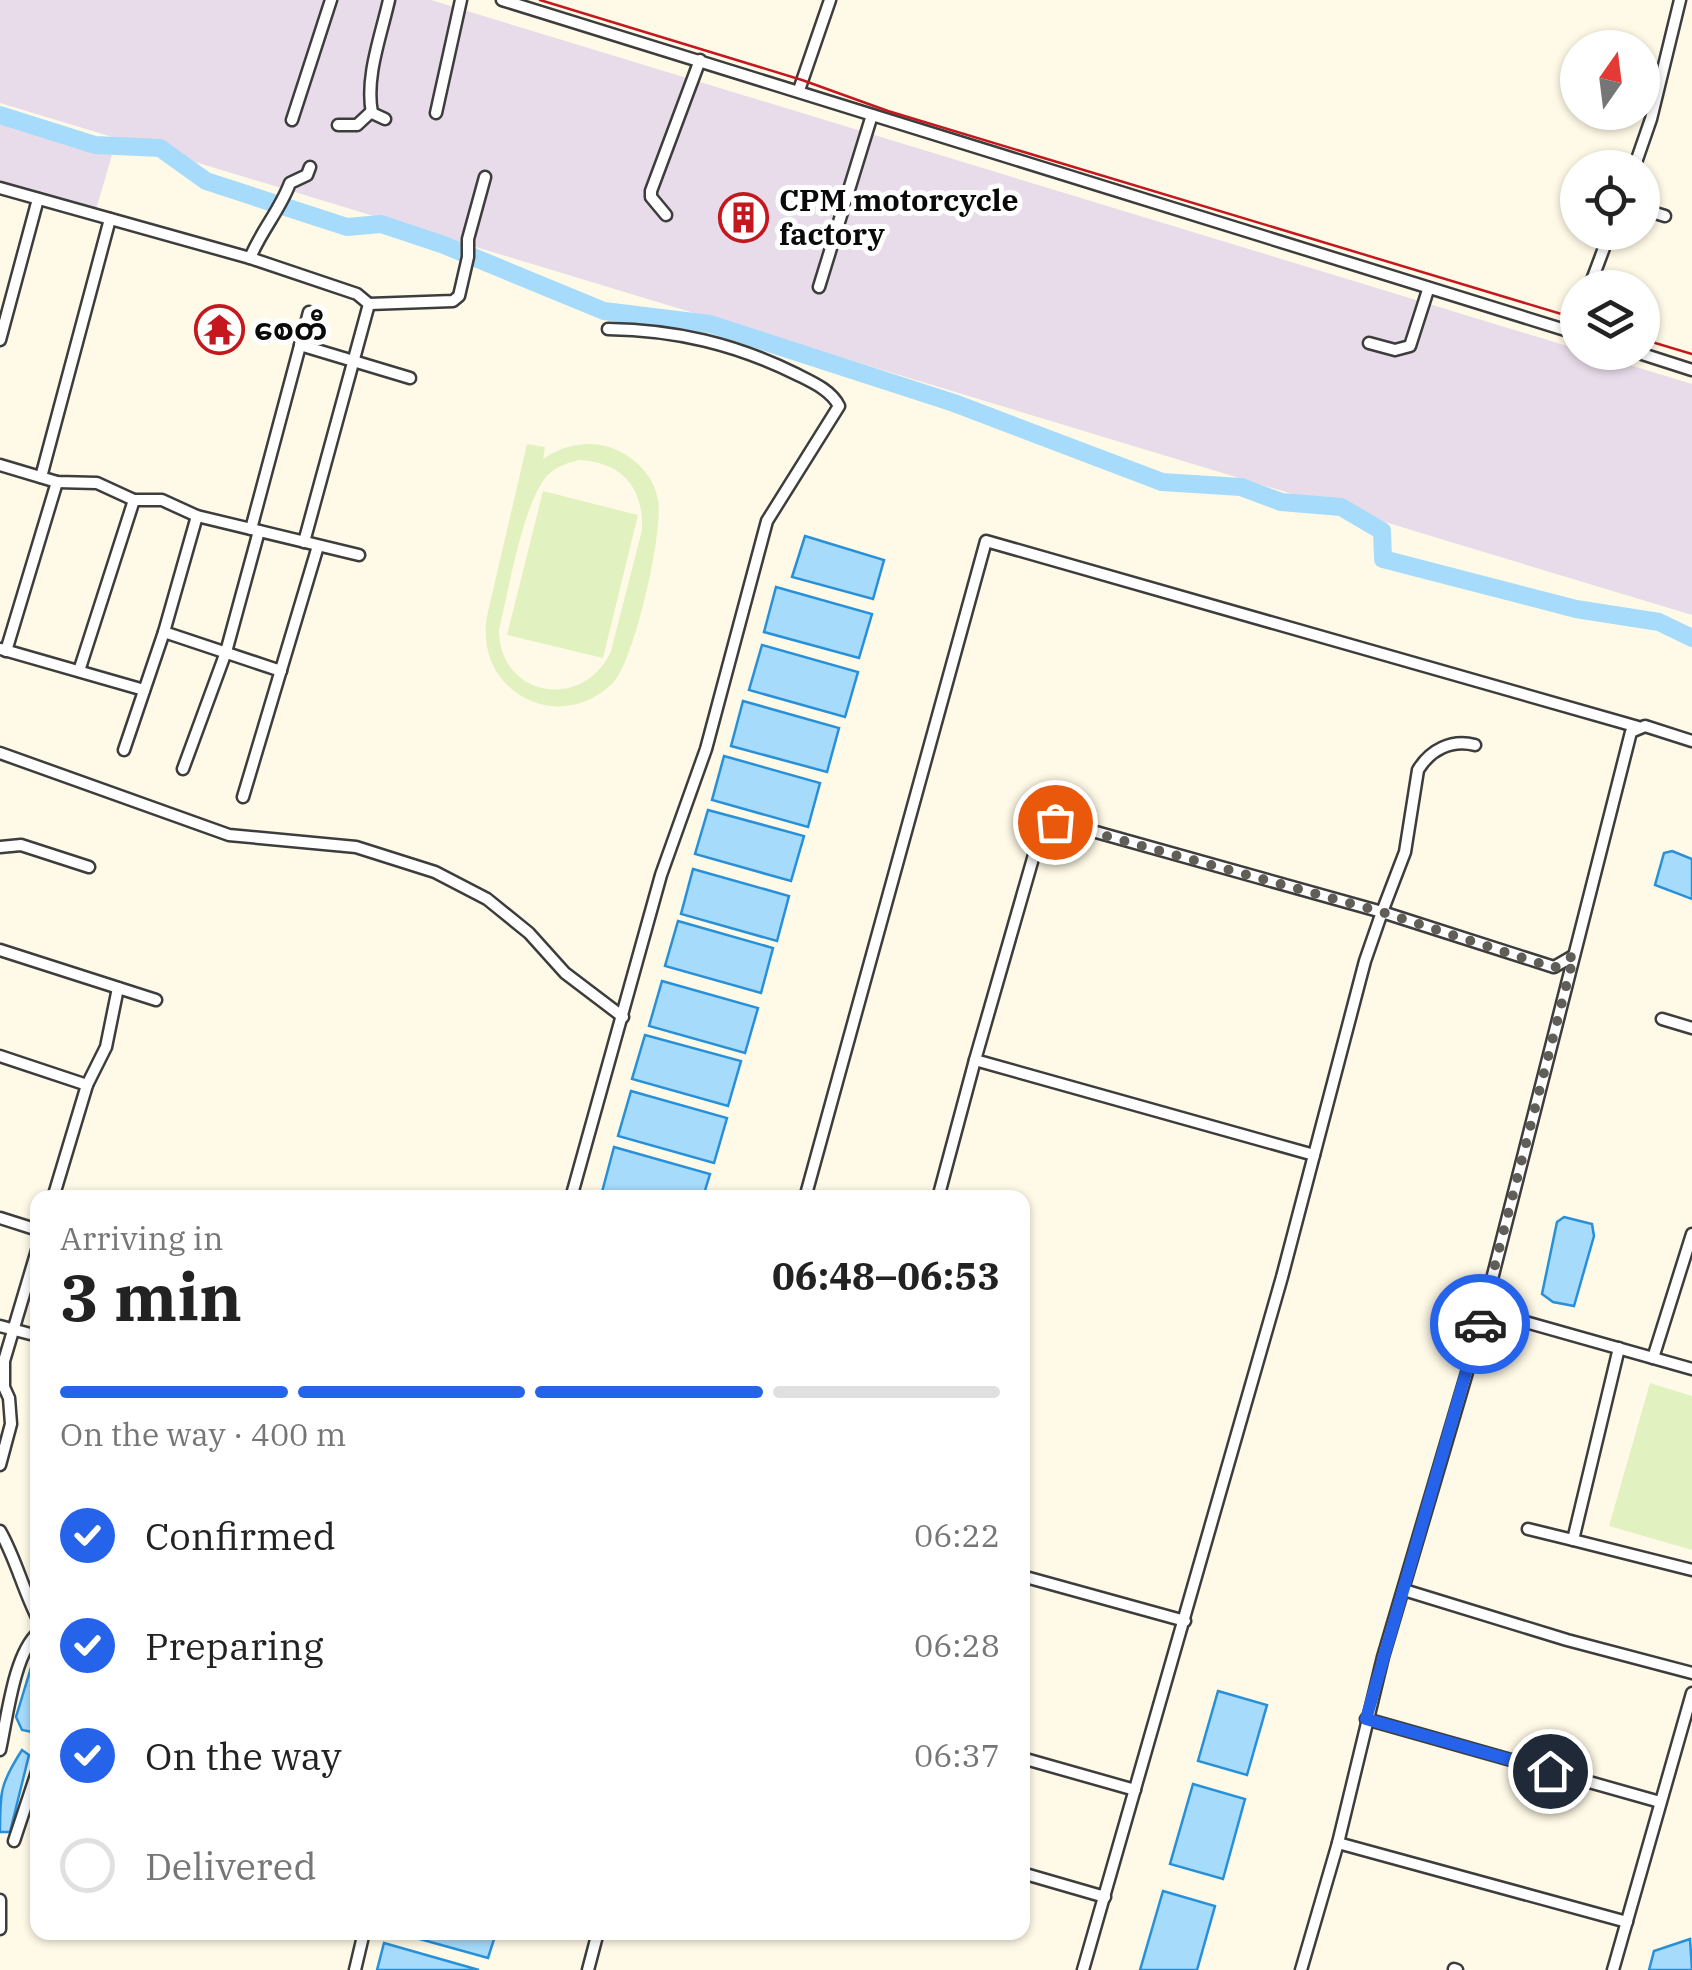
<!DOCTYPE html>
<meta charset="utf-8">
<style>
body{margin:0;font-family:"IBM Plex Serif","Noto Sans Myanmar",serif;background:#f6f6f6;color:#222;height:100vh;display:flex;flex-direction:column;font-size:38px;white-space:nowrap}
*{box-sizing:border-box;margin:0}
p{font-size:32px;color:#767676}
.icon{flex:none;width:55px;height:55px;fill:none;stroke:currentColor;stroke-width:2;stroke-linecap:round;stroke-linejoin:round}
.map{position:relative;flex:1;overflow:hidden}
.details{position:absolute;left:30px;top:1190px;width:1000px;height:750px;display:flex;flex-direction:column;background:#fff;border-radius:20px;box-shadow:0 2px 8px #0004}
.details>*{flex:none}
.needle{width:65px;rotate:14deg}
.fabs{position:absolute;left:1560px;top:30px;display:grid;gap:20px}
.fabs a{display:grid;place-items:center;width:100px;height:100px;border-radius:50%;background:#fff;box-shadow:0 2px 8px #0004;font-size:50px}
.pin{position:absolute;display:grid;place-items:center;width:85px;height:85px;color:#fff;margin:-42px;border:5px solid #fff;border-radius:50%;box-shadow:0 2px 10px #0007}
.courier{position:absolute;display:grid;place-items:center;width:100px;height:100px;margin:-50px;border:8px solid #2563eb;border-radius:50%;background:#fff;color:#222;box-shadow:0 2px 12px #0007}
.summary em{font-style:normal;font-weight:800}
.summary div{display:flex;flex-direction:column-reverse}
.summary{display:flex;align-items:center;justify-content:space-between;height:170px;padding:0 30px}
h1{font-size:65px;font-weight:800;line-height:75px}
.bar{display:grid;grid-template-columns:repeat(4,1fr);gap:15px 10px;align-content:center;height:120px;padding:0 30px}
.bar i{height:12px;border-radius:8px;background:#e0e0e0}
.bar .selected{background:#2563eb}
.bar p{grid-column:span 4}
ol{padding:0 30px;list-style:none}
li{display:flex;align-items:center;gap:30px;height:110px}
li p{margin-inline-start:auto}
li .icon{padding:10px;border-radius:50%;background:#2563eb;color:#fff;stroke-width:4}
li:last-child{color:#767676}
li i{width:55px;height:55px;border:5px solid #e0e0e0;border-radius:50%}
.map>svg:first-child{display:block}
.industrial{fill:#e9dcea}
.pitch{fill:#e1f2c0;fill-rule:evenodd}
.water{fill:#a6dbfb;stroke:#2790d9;stroke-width:2.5}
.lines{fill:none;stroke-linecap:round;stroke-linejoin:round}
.river{stroke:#a6dbfb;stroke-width:18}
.street-casing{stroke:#3d3d3d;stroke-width:15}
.street{stroke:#fff;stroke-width:10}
.rail{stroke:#c4181e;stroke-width:2.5}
.done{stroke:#605e57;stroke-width:10;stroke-dasharray:0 18}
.route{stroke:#2563eb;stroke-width:12}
.labels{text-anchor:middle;stroke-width:10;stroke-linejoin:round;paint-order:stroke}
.poi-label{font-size:30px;font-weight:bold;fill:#0a0a0a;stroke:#fff;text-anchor:start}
</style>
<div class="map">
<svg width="1692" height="1970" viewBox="0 0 1692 1970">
<rect width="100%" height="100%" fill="#fffae7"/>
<g class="industrial">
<path d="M0,0H431L1577,349L1578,352L1590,353L1692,384V615L0,103Z"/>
<path d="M0,115L112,155L95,213L0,185Z"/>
</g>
<g class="pitch">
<path d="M527,444L545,447L543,459C569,441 603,438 629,457C644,467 655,482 658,500C664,530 634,664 612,684C557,736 474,691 487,616ZM579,460C622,462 644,488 642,530L611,651C584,712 499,697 499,630C508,594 524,495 550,473C559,465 569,463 579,460Z"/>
<path d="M543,491L638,515L603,658L507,635Z"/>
<path d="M1650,1383L1692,1396V1550L1609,1526Z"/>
</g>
<g class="water">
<path d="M805,536L884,560L873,599L792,577Z"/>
<path d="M776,587L872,614L859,658L764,632Z"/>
<path d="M762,645L858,672L845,717L749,690Z"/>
<path d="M743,701L839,728L827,772L731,746Z"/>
<path d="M724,756L820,783L808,827L712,800Z"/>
<path d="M708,810L804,836L791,881L695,854Z"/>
<path d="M1672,851L1692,859V899L1655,885L1664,853Z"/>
<path d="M693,869L789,896L777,941L681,914Z"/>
<path d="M678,921L773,948L761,993L665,966Z"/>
<path d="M662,981L758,1008L745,1053L649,1026Z"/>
<path d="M645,1035L741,1061L728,1106L632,1079Z"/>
<path d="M631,1091L727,1118L714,1163L618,1136Z"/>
<path d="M614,1147L710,1174L703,1197H623L602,1192Z"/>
<path d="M1564,1217L1592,1224L1594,1236L1574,1306L1553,1302L1542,1294L1557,1222Z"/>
<path d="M37,1648V1733L22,1730L16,1717Z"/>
<path d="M1218,1691L1267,1705L1247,1775L1198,1761Z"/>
<path d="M22,1750L29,1755L10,1832H0C0,1792 0,1784 22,1750Z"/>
<path d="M1193,1784L1245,1799L1223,1879L1170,1864Z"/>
<path d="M1163,1891L1215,1906L1197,1970H1140Z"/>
<path d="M398,1933H496L488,1958Z"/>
<path d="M1690,1939L1692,1970H1649L1654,1951Z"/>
<path d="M384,1943L479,1970H377Z"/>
</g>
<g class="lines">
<path class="river" d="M0,115L95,145L160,148L206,181L347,227L381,224L444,245L604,311L710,324L954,403L1162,482L1241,487L1281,502L1341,507L1382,531L1383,559L1576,609L1659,622L1692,638"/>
<defs>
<g id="street">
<path d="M502,0L1578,334"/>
<path d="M799,90L830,0"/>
<path d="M436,113L461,0"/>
<path d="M385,119L372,113C365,77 381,36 389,0"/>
<path d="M292,120L331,0"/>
<path d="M338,125H357L371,112"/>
<path d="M1634,168L1651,119L1680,0"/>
<path d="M0,188L250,258L357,294L369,304L304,542"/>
<path d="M1642,209L1665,216"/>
<path d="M666,215L651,197V191L700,60"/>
<path d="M250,258C261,231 280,210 290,183L307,175L310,167"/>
<path d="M819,287L872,115"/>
<path d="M1589,288L1610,232"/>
<path d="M369,304L453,301L459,296L468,257V239L485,177"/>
<path d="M1574,333L1578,318"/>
<path d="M0,340L38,199"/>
<path d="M1369,343L1395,350L1410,346L1428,290"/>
<path d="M300,345L410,378"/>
<path d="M1636,352L1692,370"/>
<path d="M0,465L57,482L97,483L134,500H162L197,516L359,555"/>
<path d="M41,477L110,219"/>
<path d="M251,529L309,312"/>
<path d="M164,632L281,671"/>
<path d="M1,649L144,690"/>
<path d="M6,651L57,482"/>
<path d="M79,671L134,500"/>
<path d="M124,750L164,632L197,516"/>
<path d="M0,753L229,835L356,847L435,872L487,899L529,933L565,973L623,1017"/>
<path d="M183,769L226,652L259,531"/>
<path d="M243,797L318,546"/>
<path d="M0,847L21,845L89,867"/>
<path d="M1385,913L1382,912L1405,852L1418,770C1430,750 1451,739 1475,745"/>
<path d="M0,950L156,1000"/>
<path d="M1662,1019L1692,1028"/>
<path d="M0,1056L87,1085L53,1198"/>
<path d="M87,1085L106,1047L118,988"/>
<path d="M1314,1155L975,1060L1040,834L1052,822L1071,825L1382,912"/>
<path d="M571,1198L661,875L706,749L767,521L839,406C831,390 812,382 796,374C735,344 676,330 608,329"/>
<path d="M805,1198L986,541L1638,727"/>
<path d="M938,1198L975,1060"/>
<path d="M0,1218L38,1230"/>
<path d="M1483,1310L1692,1369"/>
<path d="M0,1326L38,1336"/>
<path d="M1653,1358L1692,1234"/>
<path d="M0,1465L11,1424L9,1398L4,1387V1361L38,1247"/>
<path d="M1528,1529L1573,1540L1619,1348"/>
<path d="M0,1531C16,1559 23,1590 38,1619"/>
<path d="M1573,1540L1692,1570"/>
<path d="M1022,1576L1185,1621"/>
<path d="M1404,1590L1567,1640L1692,1673"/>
<path d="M1366,1719L1660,1802"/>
<path d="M0,1750C7,1719 14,1653 38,1633"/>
<path d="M1022,1758L1135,1790"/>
<path d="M14,1841L38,1769"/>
<path d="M1338,1843L1627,1922"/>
<path d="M1022,1873L1105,1897"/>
<path d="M0,1900V1929"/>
<path d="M1454,1969L1457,1970"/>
<path d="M355,1970L364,1932"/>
<path d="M588,1970L598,1932"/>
<path d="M1083,1970L1282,1277L1365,961L1382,912L1554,967L1573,956"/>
<path d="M1301,1970L1338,1843L1383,1657L1476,1342L1631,732L1645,726L1692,741"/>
<path d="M1613,1970L1692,1693"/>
</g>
</defs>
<use href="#street" class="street-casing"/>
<use href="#street" class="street"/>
<g class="rail">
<path d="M540,0L802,80L888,111L1578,319"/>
<path d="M1642,339L1692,354"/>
</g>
</g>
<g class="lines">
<path class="done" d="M1055,822L1382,912L1554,968L1574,955L1480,1324"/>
<path class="route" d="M1480,1324L1366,1719L1550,1771"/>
</g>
<defs>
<symbol id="building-ring" viewBox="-11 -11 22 22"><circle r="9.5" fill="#fff" stroke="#c4181e" stroke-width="1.5"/><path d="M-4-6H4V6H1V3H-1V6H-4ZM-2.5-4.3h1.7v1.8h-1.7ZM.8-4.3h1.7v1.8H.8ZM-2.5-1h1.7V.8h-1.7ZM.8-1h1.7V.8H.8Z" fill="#c4181e"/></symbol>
<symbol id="temple-ring" viewBox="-11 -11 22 22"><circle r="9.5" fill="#fff" stroke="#c4181e" stroke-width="1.5"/><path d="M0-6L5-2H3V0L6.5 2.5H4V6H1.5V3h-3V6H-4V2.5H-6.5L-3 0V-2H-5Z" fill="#c4181e"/></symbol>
</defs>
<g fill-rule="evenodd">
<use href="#building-ring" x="716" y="190" width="55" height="55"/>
<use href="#temple-ring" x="192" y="302" width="55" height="55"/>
</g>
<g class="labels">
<g class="poi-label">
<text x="779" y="211">CPM motorcycle<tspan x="779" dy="34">factory</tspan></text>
<text x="254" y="340">စေတီ</text>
</g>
</g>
</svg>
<div class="fabs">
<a><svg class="needle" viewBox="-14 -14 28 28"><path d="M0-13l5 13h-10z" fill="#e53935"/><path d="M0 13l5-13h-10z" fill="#767676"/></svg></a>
<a><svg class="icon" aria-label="locate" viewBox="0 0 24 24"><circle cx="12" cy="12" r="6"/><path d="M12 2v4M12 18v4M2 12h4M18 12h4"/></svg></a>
<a><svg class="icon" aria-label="layers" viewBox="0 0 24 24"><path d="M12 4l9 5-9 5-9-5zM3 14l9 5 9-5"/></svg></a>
</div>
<div class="pin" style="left:1055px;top:822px;background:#ea580c"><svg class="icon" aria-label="bag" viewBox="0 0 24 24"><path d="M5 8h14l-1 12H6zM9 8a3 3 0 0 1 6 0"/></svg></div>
<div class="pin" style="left:1550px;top:1771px;background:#1f2937"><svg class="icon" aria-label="home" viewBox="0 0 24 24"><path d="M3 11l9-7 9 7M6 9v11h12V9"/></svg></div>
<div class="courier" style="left:1480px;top:1324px"><svg class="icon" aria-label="car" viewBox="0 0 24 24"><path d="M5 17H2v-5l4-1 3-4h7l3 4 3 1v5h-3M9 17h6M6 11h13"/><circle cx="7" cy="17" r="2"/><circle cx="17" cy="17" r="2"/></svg></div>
<section class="details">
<div class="summary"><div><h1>3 min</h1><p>Arriving in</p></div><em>06:48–06:53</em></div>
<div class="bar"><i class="selected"></i><i class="selected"></i><i class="selected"></i><i></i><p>On the way · 400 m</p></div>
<ol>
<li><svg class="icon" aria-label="check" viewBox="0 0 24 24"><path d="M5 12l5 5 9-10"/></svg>Confirmed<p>06:22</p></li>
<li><svg class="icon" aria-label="check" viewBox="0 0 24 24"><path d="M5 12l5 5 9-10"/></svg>Preparing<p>06:28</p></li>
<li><svg class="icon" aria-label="check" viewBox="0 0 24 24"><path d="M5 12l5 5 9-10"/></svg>On the way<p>06:37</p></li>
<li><i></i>Delivered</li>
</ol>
</section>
</div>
